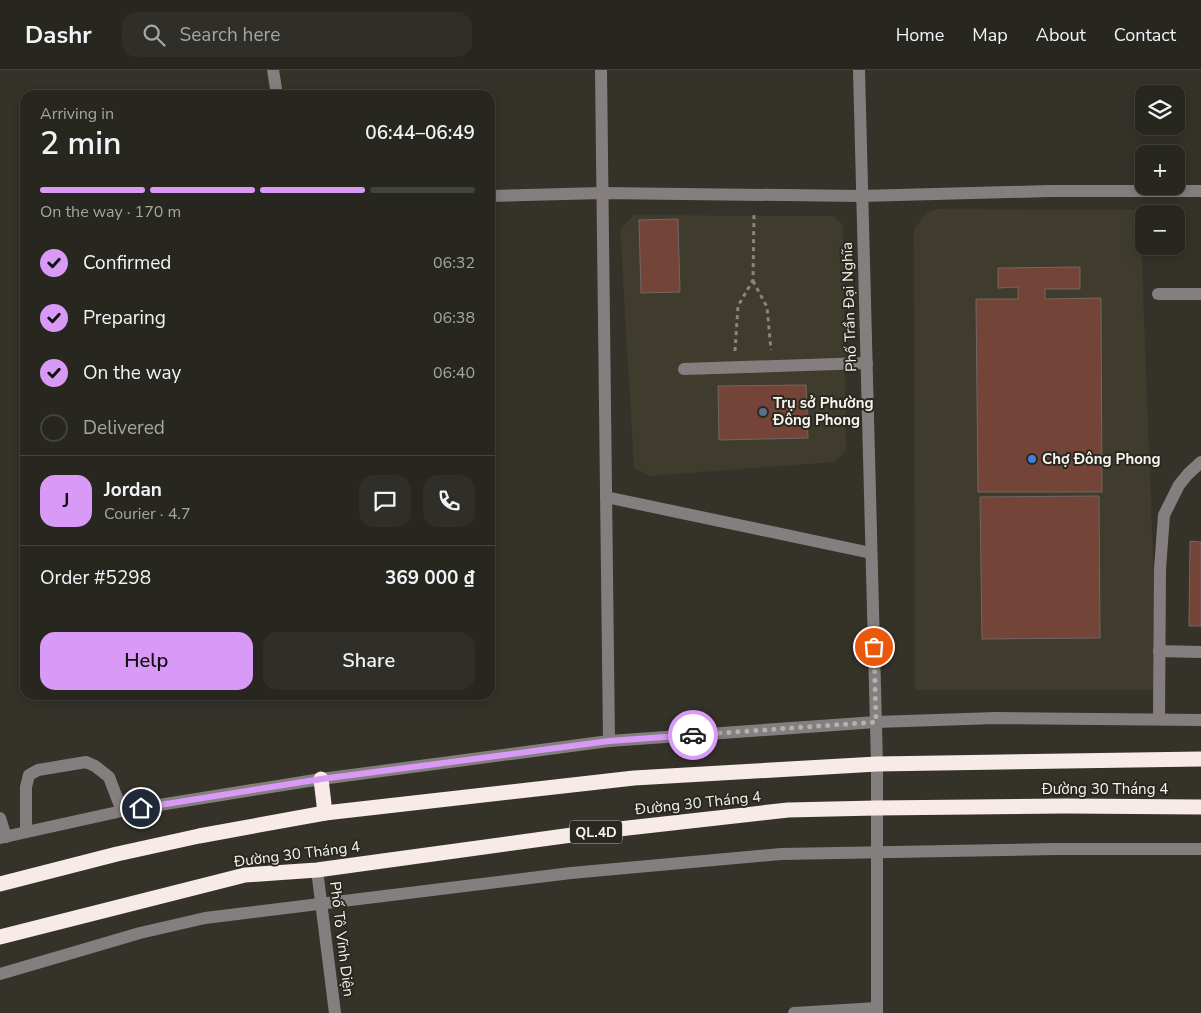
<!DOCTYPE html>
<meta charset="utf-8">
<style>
body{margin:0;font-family:"Nunito Sans",sans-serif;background:#2f2e28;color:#f1f3f6;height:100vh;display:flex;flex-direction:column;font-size:19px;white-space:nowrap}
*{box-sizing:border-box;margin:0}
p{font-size:16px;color:#a4a5a4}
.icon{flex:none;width:28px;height:28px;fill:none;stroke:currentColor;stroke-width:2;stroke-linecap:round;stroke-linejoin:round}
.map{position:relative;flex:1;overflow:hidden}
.side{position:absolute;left:20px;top:20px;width:475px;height:610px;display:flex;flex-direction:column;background:#27261f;border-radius:15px;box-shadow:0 2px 12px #0003,0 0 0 1px #43433d}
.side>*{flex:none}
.controls{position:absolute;left:1135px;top:15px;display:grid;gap:10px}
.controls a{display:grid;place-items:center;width:50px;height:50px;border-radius:10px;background:#27261f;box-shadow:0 2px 12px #0003,0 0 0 1px #43433d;font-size:25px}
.pin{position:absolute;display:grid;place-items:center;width:42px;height:42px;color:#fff;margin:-21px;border:2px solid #fff;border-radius:50%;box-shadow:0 1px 5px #0007}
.courier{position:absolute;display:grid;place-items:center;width:50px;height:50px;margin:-25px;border:4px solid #d99af7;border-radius:50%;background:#fff;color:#222;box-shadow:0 1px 6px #0007}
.overview em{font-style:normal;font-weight:600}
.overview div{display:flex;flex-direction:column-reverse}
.overview{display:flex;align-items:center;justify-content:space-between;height:85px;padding:0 20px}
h1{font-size:32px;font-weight:600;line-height:38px}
.bar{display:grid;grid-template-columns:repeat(4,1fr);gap:8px 5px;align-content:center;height:60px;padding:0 20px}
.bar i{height:6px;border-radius:4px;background:#43433d}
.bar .on{background:#d99af7}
.bar p{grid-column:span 4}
.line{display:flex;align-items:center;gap:12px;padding:0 20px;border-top:1px solid #43433d}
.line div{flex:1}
.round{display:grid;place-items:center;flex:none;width:52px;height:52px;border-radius:15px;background:#2f2e28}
ol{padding:0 20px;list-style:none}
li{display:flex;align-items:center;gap:15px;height:55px}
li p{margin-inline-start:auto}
li .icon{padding:5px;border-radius:50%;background:#d99af7;color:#111;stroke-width:4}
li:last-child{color:#a4a5a4}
li i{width:28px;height:28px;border:2px solid #43433d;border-radius:50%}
.cta{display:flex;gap:10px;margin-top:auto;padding:10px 20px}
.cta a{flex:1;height:58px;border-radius:15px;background:#d99af7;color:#111;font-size:20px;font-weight:600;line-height:58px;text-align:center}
.cta a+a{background:#2f2e28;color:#f1f3f6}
header{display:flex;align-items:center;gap:30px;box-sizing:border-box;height:70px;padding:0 25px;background:#27261f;border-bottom:1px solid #43433d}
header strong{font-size:24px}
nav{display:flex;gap:28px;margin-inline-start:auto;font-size:18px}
.search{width:350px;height:45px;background:#2f2e28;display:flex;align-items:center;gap:12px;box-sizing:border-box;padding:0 18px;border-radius:15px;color:#a4a5a4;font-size:19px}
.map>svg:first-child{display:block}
.built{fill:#3f3c2d}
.building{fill:#734437;stroke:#726764}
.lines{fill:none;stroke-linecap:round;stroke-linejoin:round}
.path{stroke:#88867e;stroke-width:3;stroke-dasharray:4 4;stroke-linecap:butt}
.minor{stroke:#847f7e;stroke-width:12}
.highway{stroke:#f7eae8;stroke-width:15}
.done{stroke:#b2b1aa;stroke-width:5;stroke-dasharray:0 9}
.route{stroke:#d99af7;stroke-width:6}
.service-dot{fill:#5c6f8a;stroke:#2a2820;stroke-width:2}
.shop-dot{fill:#3f7fe0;stroke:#2a2820;stroke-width:2}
.labels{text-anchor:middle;stroke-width:4;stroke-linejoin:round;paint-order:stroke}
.shield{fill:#2a2820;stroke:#b9b8b1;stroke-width:1}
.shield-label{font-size:14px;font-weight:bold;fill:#f6f5ef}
.street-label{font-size:15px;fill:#f6f5ef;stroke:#2a2820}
.poi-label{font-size:15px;font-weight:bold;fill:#f6f5ef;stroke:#2a2820;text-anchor:start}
</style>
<header>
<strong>Dashr</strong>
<div class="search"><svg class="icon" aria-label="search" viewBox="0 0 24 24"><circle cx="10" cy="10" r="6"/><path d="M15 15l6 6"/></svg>Search here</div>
<nav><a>Home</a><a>Map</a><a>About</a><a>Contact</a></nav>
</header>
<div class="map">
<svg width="1201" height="943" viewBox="0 0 1201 943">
<rect width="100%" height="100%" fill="#343229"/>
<g class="built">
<path d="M937,139L1140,140L1158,620H915L914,159L926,143Z"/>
<path d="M634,145L832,146L843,154L846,381L834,392L650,406L634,398L620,159Z"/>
</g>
<g class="building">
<path d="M678,149L680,222L641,223L639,150Z"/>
<path d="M1080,197V219H1045V229L1101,228L1102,422H978L976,229H1018V217L998,218V198Z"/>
<path d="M806,315L808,368L719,370L718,316Z"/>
<path d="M1099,426L1100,568L982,569L980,427Z"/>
<path d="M1190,471L1201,472V556H1189Z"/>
</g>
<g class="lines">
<g class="path">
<path d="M753,211L767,237L771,280"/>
<path d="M735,281L738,236L753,210L754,142"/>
</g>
<g class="minor">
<path d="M273,0L277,25"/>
<path d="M601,0L609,671"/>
<path d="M859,0L877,694V943"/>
<path d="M490,126L602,123L861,126L1050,121H1201"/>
<path d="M1158,224H1201"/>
<path d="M684,299L867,293"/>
<path d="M606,427L871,483"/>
<path d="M1159,581L1201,582"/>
<path d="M1159,649L1160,499L1164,445L1179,415L1188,404L1201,392"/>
<path d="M0,748L6,767"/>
<path d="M26,762V717L29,705L38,700L86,692L95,696L109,707L122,741"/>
<path d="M0,768L122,741L215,726L321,709L609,671L876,652L996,648L1201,650"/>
<path d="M317,800L335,943"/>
<path d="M0,904L140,863L205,848L571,803L781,784L1055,779H1201"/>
<path d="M794,943L877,938"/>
</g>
<g class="highway">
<path d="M321,709L325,743"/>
<path d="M0,814L117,784L199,766L325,743L634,708L877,694L1201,689"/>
<path d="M0,867L245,805L317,800L601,761L788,740L876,738L1065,736L1201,737"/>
</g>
</g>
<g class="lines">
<path class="done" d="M693,665L876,652L874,577"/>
<path class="route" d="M141,738L321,709L436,694L609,671L693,665"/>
</g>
<circle class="service-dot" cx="763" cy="342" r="5"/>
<circle class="shop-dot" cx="1032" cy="389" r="5"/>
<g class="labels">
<rect class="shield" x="570" y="750.5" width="52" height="23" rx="4"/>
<g class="shield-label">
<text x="596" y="767">QL.4D</text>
</g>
<g class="street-label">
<text transform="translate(849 237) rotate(-92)" y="5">Phố Trần Đại Nghĩa</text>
<text x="1105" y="724">Đường 30 Tháng 4</text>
<text transform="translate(698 733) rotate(-6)" y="5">Đường 30 Tháng 4</text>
<text transform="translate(297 784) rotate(-7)" y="5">Đường 30 Tháng 4</text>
<text transform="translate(342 869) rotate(83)" y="5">Phố Tô Vĩnh Diện</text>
</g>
<g class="poi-label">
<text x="773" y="338">Trụ sở Phường<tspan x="773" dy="17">Đông Phong</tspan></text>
<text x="1042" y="394">Chợ Đông Phong</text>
</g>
</g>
</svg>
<div class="controls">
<a><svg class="icon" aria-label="layers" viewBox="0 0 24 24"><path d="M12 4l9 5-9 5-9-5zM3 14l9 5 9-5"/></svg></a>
<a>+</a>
<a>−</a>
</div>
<div class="pin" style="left:874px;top:577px;background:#ea580c"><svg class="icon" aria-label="bag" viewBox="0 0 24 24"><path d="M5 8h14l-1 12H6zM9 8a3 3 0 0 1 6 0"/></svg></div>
<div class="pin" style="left:141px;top:738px;background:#1f2937"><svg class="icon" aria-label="home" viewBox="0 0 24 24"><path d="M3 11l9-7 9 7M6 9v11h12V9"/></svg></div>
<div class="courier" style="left:693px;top:665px"><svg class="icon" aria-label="car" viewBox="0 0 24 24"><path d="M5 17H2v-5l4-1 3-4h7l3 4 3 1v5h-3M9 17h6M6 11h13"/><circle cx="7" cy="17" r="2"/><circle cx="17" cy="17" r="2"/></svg></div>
<section class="side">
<div class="overview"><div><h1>2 min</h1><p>Arriving in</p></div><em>06:44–06:49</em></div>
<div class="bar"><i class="on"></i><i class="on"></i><i class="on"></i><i></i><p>On the way · 170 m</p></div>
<ol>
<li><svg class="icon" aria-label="check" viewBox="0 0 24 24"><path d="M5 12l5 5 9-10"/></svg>Confirmed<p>06:32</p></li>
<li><svg class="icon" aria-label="check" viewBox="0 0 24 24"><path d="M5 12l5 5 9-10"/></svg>Preparing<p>06:38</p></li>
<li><svg class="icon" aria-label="check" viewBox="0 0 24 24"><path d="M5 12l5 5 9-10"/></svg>On the way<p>06:40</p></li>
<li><i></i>Delivered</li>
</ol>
<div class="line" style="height:90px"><b class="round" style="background:#d99af7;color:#111">J</b><div><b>Jordan</b><p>Courier · 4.7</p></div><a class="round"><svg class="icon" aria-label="chat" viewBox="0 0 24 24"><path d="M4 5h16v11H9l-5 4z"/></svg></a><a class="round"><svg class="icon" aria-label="phone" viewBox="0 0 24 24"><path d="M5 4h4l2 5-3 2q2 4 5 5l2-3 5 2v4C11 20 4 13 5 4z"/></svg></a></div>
<div class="line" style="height:65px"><div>Order #5298</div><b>369 000 ₫</b></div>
<div class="cta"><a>Help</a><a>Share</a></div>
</section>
</div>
